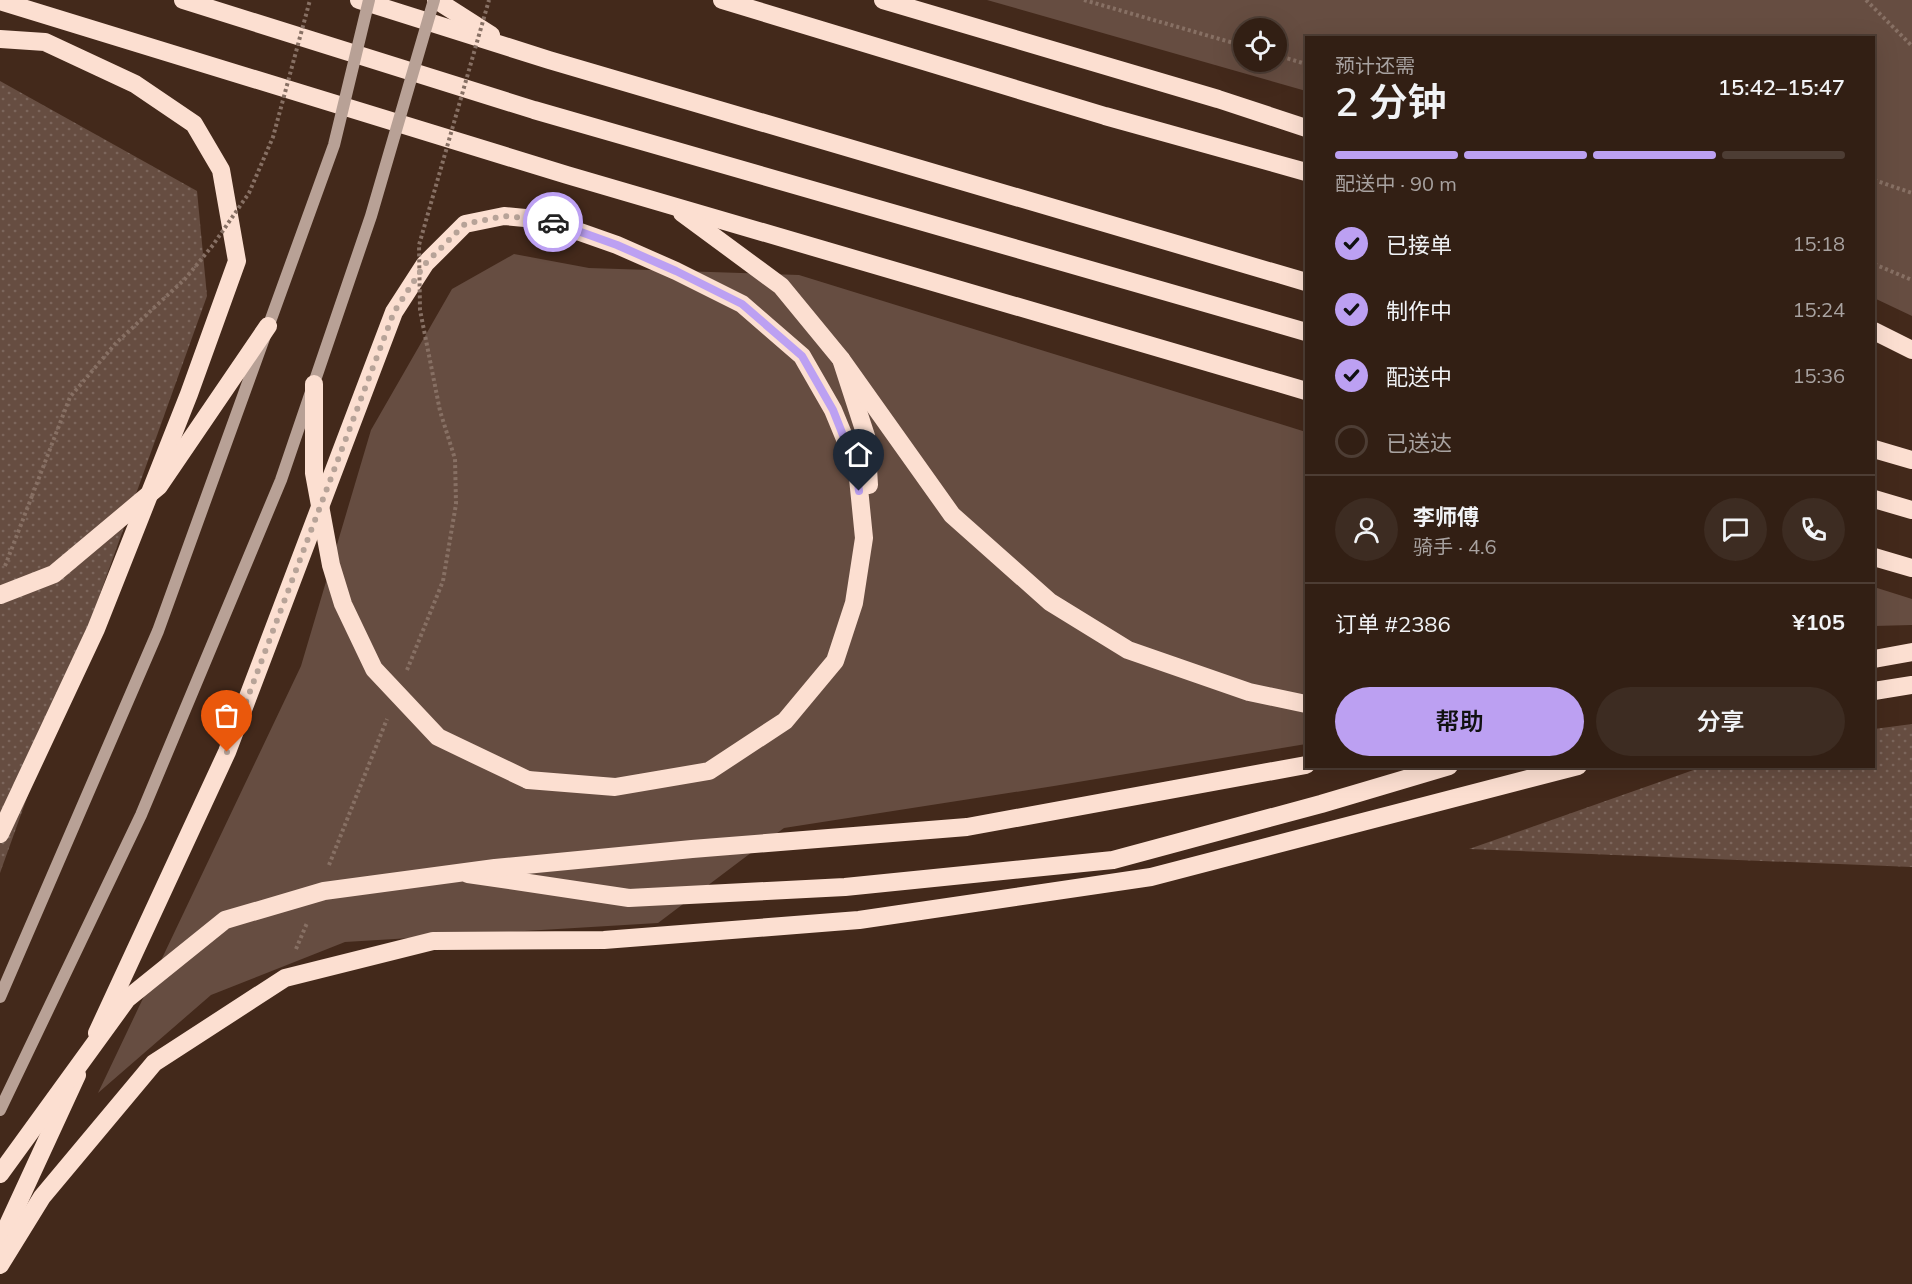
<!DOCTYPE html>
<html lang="zh">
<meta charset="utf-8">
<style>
body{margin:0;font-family:Mulish,"Noto Sans SC",sans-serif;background:#3d2c22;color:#f1f3f6;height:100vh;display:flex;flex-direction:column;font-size:22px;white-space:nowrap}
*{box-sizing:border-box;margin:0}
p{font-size:20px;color:#a8a2a0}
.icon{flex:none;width:33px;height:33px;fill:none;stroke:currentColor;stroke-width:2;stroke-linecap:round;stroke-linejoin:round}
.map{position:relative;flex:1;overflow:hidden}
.side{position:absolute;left:1305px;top:36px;width:570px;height:732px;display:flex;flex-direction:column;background:#321f14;border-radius:0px;box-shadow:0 6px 24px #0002,0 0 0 2px #4d3d34}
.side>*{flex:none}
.fabs{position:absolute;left:1233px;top:18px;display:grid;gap:12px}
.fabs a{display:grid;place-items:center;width:54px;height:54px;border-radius:50%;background:#321f14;box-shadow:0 6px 24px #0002,0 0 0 2px #4d3d34;font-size:30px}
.pin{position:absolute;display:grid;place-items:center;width:51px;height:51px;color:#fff;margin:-62px -26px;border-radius:50% 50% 50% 0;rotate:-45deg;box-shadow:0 0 6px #0007}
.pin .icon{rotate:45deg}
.courier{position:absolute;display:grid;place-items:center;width:60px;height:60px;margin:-30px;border:4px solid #bca0f2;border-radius:50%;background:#fff;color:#222;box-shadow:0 2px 8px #0007}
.head em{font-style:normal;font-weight:600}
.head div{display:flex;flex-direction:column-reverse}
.head{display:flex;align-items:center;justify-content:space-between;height:102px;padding:0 30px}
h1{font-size:39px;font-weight:600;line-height:45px}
.bar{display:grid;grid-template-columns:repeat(4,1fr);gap:9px 6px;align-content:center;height:72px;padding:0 30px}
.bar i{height:8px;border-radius:4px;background:#4d3d34}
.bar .on{background:#bca0f2}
.bar p{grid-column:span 4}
.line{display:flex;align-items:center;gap:15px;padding:0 30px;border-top:2px solid #4d3d34}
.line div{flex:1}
.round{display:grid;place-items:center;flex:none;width:63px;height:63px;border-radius:32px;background:#3d2c22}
ol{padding:0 30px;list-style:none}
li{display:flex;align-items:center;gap:18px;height:66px}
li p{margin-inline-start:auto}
li .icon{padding:6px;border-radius:50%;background:#bca0f2;color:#111;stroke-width:4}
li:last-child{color:#a8a2a0}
li i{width:33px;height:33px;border:3px solid #4d3d34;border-radius:50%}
.primary-button{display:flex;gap:12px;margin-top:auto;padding:12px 30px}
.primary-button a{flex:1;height:69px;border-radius:36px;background:#bca0f2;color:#111;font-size:24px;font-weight:600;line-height:69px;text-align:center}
.primary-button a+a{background:#3d2c22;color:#f1f3f6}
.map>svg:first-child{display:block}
.park{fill:#664d41;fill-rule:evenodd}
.garden{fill:url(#garden-dots)}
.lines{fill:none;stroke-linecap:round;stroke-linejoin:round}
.path{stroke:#877064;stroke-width:4;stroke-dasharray:3 3;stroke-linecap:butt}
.highway{stroke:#fcdfd1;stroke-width:18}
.path-bridge{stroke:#877064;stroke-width:4;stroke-dasharray:3 3;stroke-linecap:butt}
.secondary-bridge{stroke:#b8a196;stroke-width:12}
.highway-bridge{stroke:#fcdfd1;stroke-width:18}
.done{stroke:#b7a398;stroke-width:6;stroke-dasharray:0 10.8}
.route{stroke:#bca0f2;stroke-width:8}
</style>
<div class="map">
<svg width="1912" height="1284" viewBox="0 0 1912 1284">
<defs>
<pattern id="garden-dots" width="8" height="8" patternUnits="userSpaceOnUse" patternTransform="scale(1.5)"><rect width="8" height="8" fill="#664d41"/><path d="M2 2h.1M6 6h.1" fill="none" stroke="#7c665c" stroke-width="1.8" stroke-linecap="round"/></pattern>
</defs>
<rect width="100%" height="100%" fill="#43291b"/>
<g class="park">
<path d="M987,0H1912V316L1874,298V38H1306V91ZM1276,28V62H1244V28Z"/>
<path d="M514,254L589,268L799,275L1306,432V744L1054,786L784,828L658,923L345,942L211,995L98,1093L301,666L371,430L452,289Z"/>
<path d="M1874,587L1912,599V625L1874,626Z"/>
</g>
<g class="garden">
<path d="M0,81L197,191L207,296L0,873Z"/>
<path d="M1912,724V867L1469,849L1702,767L1874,766V729Z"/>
</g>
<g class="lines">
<g class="path">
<path d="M1084,0L1244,46"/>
<path d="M1866,0L1912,46"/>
<path d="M1276,55L1306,64"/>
<path d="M1874,180L1912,193"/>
<path d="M1874,264L1912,280"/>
<path d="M5,566L32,496"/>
<path d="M407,670L443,581"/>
<path d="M329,865L387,719"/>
<path d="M296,949L307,923"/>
</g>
<g class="highway">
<path d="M183,0L534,110L1306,332"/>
<path d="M359,0L549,60L1306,282"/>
<path d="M436,0L491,35"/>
<path d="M722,0L1105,116L1306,172"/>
<path d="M883,0L1218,99L1306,128"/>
<path d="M0,1L567,175L1306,391"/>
<path d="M0,39L45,42L135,84L194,124L221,170L237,261L189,394L96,629L0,834"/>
<path d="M682,213L781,286L841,359L866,436L869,485"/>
<path d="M1874,331L1912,350"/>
<path d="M841,359L952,515L1050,602L1128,650L1249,692L1306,704"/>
<path d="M1874,449L1912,460"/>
<path d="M1874,499L1912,510"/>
<path d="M1874,557L1912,568"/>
<path d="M1874,659L1912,652"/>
<path d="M1874,691L1912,685"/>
<path d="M468,874L629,898L845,887L1113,860L1321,804L1449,766"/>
<path d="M97,1033L227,752L394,312L425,264L465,224L504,216L546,220L617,245L676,271L742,304L802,356L833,410L857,468L864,538L854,603L835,661L785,721L709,771L615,787L528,780"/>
<path d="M0,1242L77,1075"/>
<path d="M0,1265L42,1197L154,1063L285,978L433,941L604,940L859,920L1151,877L1578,766"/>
</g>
<g class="path-bridge">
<path d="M32,496L70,397L116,343L185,279L213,245L249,193L273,137L310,0"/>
<path d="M443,581L456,504L455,459L440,411L420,310L419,245L489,0"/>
</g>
<g class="secondary-bridge">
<path d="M0,997L158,631L334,145L369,0"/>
<path d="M0,1110L141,815L281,480L371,216L434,0"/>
</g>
<g class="highway-bridge">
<path d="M314,384V473L331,565L343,604L374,669L438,737L528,780"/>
<path d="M0,595L54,574L159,486L268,326"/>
<path d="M0,1174L127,999L225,920L324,891L495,868L692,849L967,827L1306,765"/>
</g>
</g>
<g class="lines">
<path class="done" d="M227,752L394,312L425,264L465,224L504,216L546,220L553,222"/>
<path class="route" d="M553,222L617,245L676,271L742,304L802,356L833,410L856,468L859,491"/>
</g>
</svg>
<div class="fabs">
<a><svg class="icon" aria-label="locate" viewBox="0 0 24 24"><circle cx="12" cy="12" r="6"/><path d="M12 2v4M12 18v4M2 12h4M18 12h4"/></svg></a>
</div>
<div class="pin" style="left:227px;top:752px;background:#ea580c"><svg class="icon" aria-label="bag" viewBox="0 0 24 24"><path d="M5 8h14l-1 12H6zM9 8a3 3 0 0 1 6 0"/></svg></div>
<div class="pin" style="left:859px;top:491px;background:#1f2937"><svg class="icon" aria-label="home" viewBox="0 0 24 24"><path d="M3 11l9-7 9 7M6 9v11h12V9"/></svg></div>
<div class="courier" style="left:553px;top:222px"><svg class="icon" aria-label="car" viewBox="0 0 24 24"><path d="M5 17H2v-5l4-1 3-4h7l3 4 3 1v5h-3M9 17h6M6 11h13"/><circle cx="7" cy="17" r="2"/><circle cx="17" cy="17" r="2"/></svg></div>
<section class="side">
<div class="head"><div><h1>2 分钟</h1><p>预计还需</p></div><em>15:42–15:47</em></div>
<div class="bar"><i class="on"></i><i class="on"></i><i class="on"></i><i></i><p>配送中 · 90 m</p></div>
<ol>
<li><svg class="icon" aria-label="check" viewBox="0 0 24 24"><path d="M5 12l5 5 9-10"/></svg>已接单<p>15:18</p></li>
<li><svg class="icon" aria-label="check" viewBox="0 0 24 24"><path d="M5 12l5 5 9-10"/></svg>制作中<p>15:24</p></li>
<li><svg class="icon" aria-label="check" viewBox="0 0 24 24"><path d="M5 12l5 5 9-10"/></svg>配送中<p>15:36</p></li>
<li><i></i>已送达</li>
</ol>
<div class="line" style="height:108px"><a class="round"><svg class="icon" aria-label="person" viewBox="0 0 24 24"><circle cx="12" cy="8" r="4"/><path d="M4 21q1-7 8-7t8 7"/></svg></a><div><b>李师傅</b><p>骑手 · 4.6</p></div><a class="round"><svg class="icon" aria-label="chat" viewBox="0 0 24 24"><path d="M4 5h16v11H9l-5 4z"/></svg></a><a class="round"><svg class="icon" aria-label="phone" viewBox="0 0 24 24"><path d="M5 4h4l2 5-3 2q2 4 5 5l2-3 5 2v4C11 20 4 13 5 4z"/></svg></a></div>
<div class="line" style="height:78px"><div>订单 #2386</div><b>¥105</b></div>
<div class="primary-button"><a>帮助</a><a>分享</a></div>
</section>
</div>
